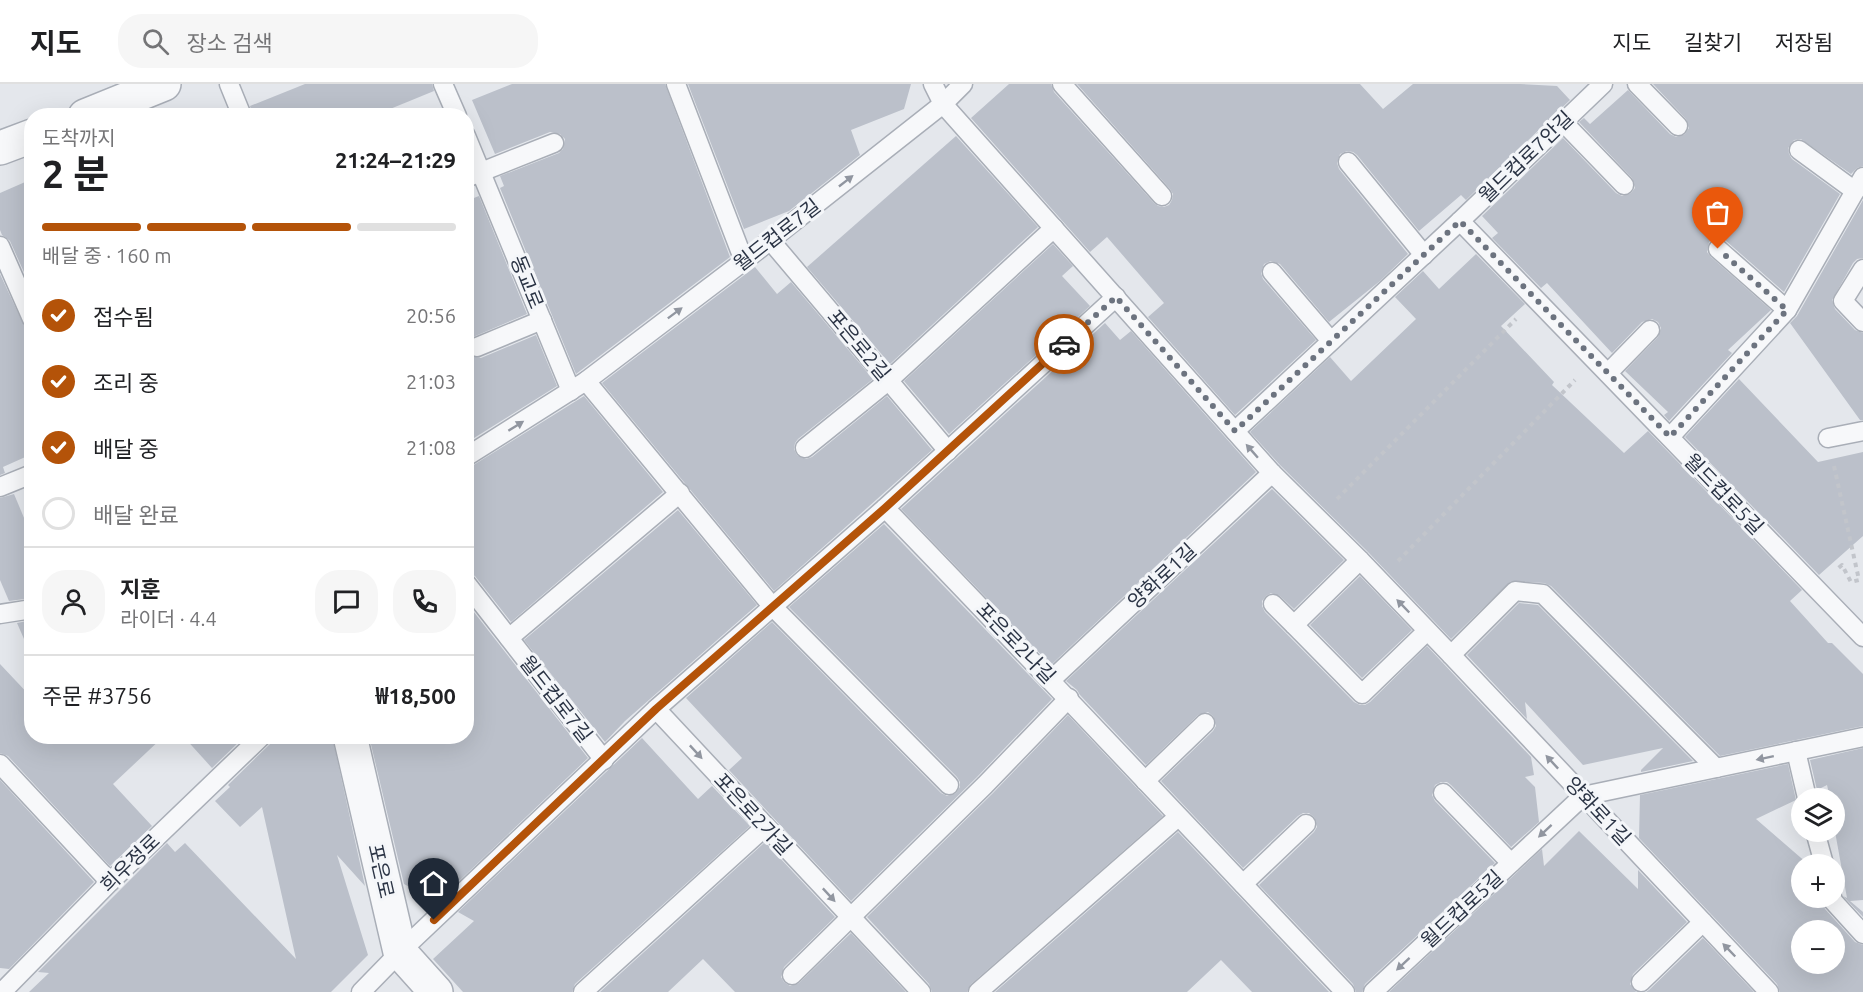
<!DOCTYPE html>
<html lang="ko">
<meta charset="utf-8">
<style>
body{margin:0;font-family:Ubuntu,"Noto Sans KR",sans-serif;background:#f6f6f6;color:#202124;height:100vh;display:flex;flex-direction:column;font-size:22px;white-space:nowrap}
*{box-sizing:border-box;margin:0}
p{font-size:20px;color:#757577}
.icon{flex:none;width:33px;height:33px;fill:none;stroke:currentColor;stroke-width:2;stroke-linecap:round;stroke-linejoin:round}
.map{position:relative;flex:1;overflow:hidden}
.side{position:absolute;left:24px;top:24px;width:450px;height:636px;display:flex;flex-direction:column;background:#fff;border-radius:24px;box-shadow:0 6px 24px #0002}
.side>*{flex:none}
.buttons{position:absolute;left:1791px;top:704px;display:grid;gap:12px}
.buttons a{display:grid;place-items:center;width:54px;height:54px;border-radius:50%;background:#fff;box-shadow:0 6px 24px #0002;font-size:30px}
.pin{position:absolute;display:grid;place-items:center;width:51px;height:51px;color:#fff;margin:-62px -26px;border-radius:50% 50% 50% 0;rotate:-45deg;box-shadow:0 0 6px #0007}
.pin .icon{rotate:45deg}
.courier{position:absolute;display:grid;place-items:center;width:60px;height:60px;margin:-30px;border:4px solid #b45309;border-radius:50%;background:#fff;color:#222;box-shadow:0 2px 8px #0007}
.summary em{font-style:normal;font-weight:700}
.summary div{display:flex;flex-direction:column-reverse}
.summary{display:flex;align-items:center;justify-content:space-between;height:102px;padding:0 18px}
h1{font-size:39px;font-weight:700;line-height:45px}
.bar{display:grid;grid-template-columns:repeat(4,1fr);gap:9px 6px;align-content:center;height:72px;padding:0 18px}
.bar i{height:8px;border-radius:4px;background:#e0e0e0}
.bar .active{background:#b45309}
.bar p{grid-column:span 4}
.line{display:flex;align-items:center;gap:15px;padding:0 18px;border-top:2px solid #e0e0e0}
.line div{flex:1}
.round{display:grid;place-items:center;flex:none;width:63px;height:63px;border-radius:24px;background:#f6f6f6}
ol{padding:0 18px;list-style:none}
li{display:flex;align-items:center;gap:18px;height:66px}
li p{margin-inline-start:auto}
li .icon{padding:6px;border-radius:50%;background:#b45309;color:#fff;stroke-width:4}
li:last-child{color:#757577}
li i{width:33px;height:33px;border:3px solid #e0e0e0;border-radius:50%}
header{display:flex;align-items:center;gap:36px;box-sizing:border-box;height:84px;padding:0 30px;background:#fff;border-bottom:2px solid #e0e0e0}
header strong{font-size:28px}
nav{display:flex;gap:33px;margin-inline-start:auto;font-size:21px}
.search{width:420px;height:54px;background:#f6f6f6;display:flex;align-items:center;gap:15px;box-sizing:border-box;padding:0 21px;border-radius:24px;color:#757577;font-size:22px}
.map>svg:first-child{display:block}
.building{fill:#bbc0ca;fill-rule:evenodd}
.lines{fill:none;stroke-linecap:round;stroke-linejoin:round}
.service-casing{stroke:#a9aeb7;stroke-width:21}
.minor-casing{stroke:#a9aeb7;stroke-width:36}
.tertiary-casing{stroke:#a9aeb7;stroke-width:36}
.path{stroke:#c2c5cb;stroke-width:4;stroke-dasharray:4.5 4.5;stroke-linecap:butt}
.service{stroke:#f7f8fa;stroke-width:18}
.minor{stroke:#f7f8fa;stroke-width:33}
.tertiary{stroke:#f7f8fa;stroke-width:33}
.oneway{fill:#9196a0}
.done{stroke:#6c737f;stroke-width:6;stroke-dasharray:0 10.8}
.route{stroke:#b45309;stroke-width:8}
.labels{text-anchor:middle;stroke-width:6;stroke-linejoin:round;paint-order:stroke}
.street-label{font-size:20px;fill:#2b3445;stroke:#f4f6f9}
</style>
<header>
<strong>지도</strong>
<div class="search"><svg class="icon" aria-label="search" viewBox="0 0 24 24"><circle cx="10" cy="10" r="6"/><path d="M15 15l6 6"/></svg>장소 검색</div>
<nav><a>지도</a><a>길찾기</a><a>저장됨</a></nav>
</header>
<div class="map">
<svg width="1863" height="908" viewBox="0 0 1863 908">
<rect width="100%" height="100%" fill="#e4e7ec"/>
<g class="building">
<path d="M305,0H432L434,7L373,32H253L250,22Z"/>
<path d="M512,0H665L730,173L576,290L500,104L504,102L500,92L559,69L563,65L565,55L560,50L550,48L495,70L472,16Z"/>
<path d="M688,0H911L904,25L851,46L860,71L789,127L744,145Z"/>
<path d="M1009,0H1051L1054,8L1154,119L1158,122L1164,123L1169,121L1172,116L1173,110L1170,105L1077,0H1360L1383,25L1413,0H1520L1557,2L1570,16L1466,116L1461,111L1419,147L1357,71L1353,68L1347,67L1340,70L1337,79L1339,85L1408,170L1380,197L1329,238L1280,180L1271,177L1264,180L1261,189L1263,195L1316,256L1235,331L1148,233L1164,219L1107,153L1090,168L971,34Z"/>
<path d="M1653,0H1863V82L1857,84L1851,90L1801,55L1794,56L1788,64L1789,70L1792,75L1840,110L1784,208L1725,156L1715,154L1709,158L1707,168L1711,173L1771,226L1728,266L1732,269L1669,337L1664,331L1668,328L1625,287L1658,253L1661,244L1658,238L1652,235L1642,238L1612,269L1547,199L1541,204L1492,154L1498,149L1482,132L1563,54L1616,109L1622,112L1631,109L1635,104L1632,94L1579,38L1584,34L1590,40L1628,6L1670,50L1676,53L1685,50L1689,44L1686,35Z"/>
<path d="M956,52L1038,143L890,280L807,183Z"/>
<path d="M32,95V206L10,157L2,151L0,146V109Z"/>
<path d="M479,112L527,230L473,253L466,260V117Z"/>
<path d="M1863,116V174L1857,175L1853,179L1832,216L1835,225L1855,246L1863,249V336H1860L1790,239L1797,232Z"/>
<path d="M1053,160L1073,182L1062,192L1090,222L949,350L904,297Z"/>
<path d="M1476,170L1525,220L1501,242L1554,298L1552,301L1624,369L1648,347L1802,506L1790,517L1828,559H1832L1863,590V642L1720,672L1551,502L1544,499L1511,497L1451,555L1368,468L1280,381L1250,348L1330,273L1351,297L1416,235L1395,213L1423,187L1439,205Z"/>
<path d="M755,183L777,210L791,198L873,295L798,355L795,359L794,365L797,371L806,375L812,373L887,312L932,366L774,507L602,299Z"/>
<path d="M0,190L32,259V370L3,383L5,389L0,391Z"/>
<path d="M1105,239L1120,256L1131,247L1256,388L1051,581L901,425Z"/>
<path d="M536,251L557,302L466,359V267L471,272L481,274Z"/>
<path d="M1739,295L1818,378L1863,368V452L1819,491L1685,353Z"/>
<path d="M584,312L663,408L511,538L475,492L466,488V384L472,382Z"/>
<path d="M1272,405L1344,476L1294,525L1280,512L1271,509L1266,512L1262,517V522L1265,528L1354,618L1360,621H1365L1370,618L1427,562L1531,673L1534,691L1525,693L1535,703L1539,738L1511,763L1451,701L1447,698H1441L1435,701L1432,711L1435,717L1495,779L1365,900L1362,908H1356L1353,900L1259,801L1314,748L1317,743L1314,733L1309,729H1303L1298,732L1243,784L1161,697L1213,647L1216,642L1213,632L1208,628L1198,631L1146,681L1080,611L1077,606L1066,597Z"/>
<path d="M14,410L32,453V514L9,517L0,496V414Z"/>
<path d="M678,426L757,521L625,637L605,658L524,556Z"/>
<path d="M884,440L1052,615L977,693L851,817L729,686L742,674L686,614L772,538L941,709L947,712L956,709L960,703V698L957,693L789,523Z"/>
<path d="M1360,492L1412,546L1362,594L1310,541Z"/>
<path d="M466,518L588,674L437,818L404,800L369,652H466Z"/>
<path d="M1519,519L1538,521L1693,677L1641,688V686L1663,664L1583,681L1525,618L1527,635L1467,571Z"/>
<path d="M32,536V571H31L17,539Z"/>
<path d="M0,580L32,614V652H164L113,700L152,742L110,782L8,672L0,669Z"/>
<path d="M1068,631L1163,732L971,900L967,908H932L929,900L867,833L993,709Z"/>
<path d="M183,652H245L212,684Z"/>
<path d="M273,652H332L365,802L337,771L368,871L331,908H29L49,889L38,888L167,759L175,768L185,759L296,875L262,723L240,743L215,717L230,703L228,701L270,660Z"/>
<path d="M642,654L698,715L712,702L750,742L575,900L572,908H463L433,875L474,837L458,828Z"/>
<path d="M1863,664V816L1850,817L1863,828V833L1843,812L1847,814L1834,742V714H1830L1827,701L1817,706L1810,676Z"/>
<path d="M1788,680L1796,716L1756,735L1808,780H1802V813H1821L1825,825L1855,858L1863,861V908H1780L1777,900L1639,754L1640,711ZM1802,846H1834V879H1802Z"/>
<path d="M0,696L94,798L9,885L0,884Z"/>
<path d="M1579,747L1638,805V786L1687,838L1633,890L1630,900L1636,908H1389L1542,765L1544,782Z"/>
<path d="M1178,748L1329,908H1252L1221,876L1187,908H995Z"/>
<path d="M765,758L835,833L784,883L781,893L784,898L790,902L799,899L851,849L906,908H735L703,875L668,908H600Z"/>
<path d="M1703,854L1754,908H1646L1649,906Z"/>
</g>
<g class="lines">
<defs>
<g id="service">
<path d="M229,0L242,32"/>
<path d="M443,0L457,32"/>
<path d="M676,0L744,177"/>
<path d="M933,0L943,20L1272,389L1360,476L1451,571L1769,908"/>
<path d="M1062,0L1162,112"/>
<path d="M1637,0L1678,42"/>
<path d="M1563,38L1624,101"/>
<path d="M466,52L571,307"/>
<path d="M1799,66L1855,107"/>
<path d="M1348,78L1424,171"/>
<path d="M466,94L554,59"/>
<path d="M1460,137L1863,553"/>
<path d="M770,156L948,367"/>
<path d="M0,162L32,235"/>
<path d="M1718,165L1787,226"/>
<path d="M1863,185L1843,217L1863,238"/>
<path d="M1272,188L1331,257"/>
<path d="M477,263L542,236"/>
<path d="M1608,289L1650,246"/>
<path d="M586,297L772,522L949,701"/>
<path d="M1235,347L1460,137L1603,0"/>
<path d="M1670,353L1787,226L1863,93"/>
<path d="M1828,354L1863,347"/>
<path d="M805,364L888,297L1054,144"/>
<path d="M466,373L586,297L744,177L943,20L963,0"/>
<path d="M0,403L32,390"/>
<path d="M885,424C1040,584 1192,747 1345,908"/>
<path d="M1360,476L1294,541L1362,610L1427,547"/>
<path d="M466,499L604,676"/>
<path d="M1273,520L1294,541"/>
<path d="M0,530L32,525"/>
<path d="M509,554L680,409"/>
<path d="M1451,571L1515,507L1543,510L1716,684"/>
<path d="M1051,596L1272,389"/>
<path d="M656,625L921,908"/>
<path d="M1796,667L1807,714"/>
<path d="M0,680L110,798"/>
<path d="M1145,697L1205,639"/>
<path d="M1443,709L1511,779"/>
<path d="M1815,747L1824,780"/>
<path d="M1243,800L1306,740"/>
<path d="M1832,813L1833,817L1863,850"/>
<path d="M792,891L985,701L1069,614"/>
<path d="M1641,898L1703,838"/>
<path d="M2,908L110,798L262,652"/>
<path d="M361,908L400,868L656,625L885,424L1116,213"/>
<path d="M583,908L765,743"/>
<path d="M978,908L1178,733"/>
<path d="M1373,908L1583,712L1863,653"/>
</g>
<path id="minor" d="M350,652L400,868L436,908"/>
<g id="tertiary">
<path d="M85,32L164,0"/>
<path d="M0,64L32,52"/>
</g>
</defs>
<use href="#service" class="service-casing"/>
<use href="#minor" class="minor-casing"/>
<use href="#tertiary" class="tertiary-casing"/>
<g class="path">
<path d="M1834,382L1859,496L1851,498L1842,481L1836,486"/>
<path d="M1337,415L1516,235"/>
<path d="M1398,477L1575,296"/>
</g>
<use href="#service" class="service"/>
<use href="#minor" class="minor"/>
<use href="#tertiary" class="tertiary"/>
</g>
<defs><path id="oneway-solid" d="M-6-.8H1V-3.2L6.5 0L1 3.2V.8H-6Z" transform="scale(1.5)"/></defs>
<g class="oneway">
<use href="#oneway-solid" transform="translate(846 97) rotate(-38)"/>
<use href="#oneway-solid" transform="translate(675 229) rotate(-37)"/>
<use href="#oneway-solid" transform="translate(516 342) rotate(-32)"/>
<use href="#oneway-solid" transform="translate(1252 367) rotate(-131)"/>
<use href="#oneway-solid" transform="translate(1403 522) rotate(-134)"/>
<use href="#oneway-solid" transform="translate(696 668) rotate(47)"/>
<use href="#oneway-solid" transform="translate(1765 674) rotate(168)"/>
<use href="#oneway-solid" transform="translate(1552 678) rotate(-133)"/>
<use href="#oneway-solid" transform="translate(1545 747) rotate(137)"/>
<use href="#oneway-solid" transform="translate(829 811) rotate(47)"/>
<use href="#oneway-solid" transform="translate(1729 866) rotate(-134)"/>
<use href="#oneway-solid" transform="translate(1403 880) rotate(137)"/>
</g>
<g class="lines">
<path class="done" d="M1064,260L1116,213L1235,347L1460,137L1670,353L1787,226L1718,165"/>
<path class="route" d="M434,836L656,625L885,424L1064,260"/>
</g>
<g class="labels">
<g class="street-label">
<text transform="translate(1526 73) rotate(-44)" y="7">월드컵로7안길</text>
<text transform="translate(777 151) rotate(-38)" y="7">월드컵로7길</text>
<text transform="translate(527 198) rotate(68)" y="7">동교로</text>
<text transform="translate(859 261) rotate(50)" y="7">포은로2길</text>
<text transform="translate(1724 410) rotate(46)" y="7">월드컵로5길</text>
<text transform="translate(1162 492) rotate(-43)" y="7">양화로1길</text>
<text transform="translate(1016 559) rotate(46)" y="7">포은로2나길</text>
<text transform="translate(556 615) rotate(52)" y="7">월드컵로7길</text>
<text transform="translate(1598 727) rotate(47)" y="7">양화로1길</text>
<text transform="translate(753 730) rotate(47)" y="7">포은로2가길</text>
<text transform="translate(130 779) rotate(-44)" y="7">희우정로</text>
<text transform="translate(381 787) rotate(77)" y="7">포은로</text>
<text transform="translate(1462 825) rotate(-43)" y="7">월드컵로5길</text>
</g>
</g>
</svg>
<div class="buttons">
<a><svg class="icon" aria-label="layers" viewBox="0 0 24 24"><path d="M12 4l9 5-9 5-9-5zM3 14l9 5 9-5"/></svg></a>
<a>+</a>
<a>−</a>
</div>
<div class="pin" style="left:1718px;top:165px;background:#ea580c"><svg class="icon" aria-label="bag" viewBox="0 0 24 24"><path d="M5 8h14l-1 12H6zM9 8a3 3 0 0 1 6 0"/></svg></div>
<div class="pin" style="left:434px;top:836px;background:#1f2937"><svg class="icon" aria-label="home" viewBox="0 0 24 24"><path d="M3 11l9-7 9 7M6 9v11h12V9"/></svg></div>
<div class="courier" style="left:1064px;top:260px"><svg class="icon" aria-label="car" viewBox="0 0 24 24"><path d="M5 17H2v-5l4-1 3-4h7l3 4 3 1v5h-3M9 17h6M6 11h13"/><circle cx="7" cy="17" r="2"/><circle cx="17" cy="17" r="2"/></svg></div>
<section class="side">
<div class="summary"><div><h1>2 분</h1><p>도착까지</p></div><em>21:24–21:29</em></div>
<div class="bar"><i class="active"></i><i class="active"></i><i class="active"></i><i></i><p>배달 중 · 160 m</p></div>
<ol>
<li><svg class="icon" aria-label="check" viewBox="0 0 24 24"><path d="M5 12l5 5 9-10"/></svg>접수됨<p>20:56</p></li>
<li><svg class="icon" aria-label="check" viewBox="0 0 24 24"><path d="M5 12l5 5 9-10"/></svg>조리 중<p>21:03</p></li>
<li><svg class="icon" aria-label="check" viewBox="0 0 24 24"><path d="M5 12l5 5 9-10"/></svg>배달 중<p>21:08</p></li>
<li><i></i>배달 완료</li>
</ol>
<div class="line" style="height:108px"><a class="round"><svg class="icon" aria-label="person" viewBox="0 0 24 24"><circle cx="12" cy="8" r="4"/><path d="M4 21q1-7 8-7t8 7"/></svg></a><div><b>지훈</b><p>라이더 · 4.4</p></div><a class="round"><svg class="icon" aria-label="chat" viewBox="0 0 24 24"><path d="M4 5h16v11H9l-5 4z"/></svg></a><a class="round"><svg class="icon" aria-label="phone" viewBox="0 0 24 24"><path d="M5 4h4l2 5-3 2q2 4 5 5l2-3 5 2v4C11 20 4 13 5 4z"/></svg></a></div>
<div class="line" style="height:78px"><div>주문 #3756</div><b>₩18,500</b></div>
</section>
</div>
